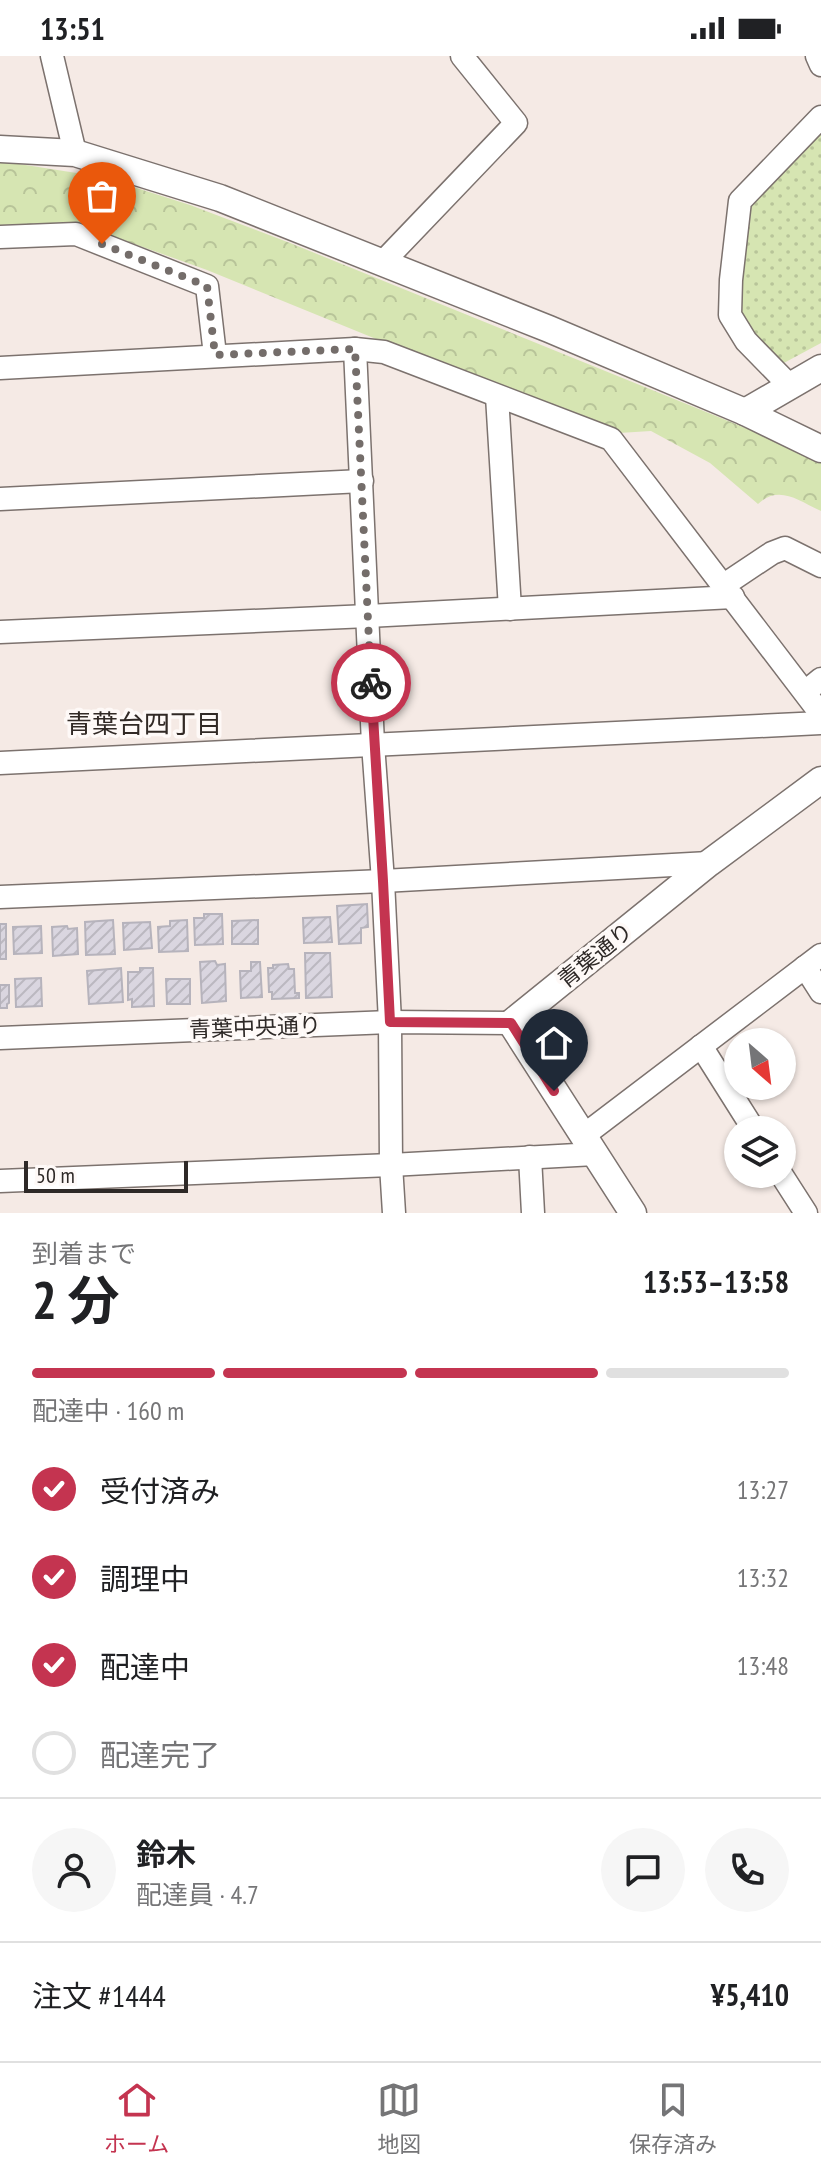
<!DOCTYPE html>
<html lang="ja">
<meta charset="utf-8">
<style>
body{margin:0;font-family:"PT Sans Narrow","Noto Sans JP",sans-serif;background:#f6f6f6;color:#202124;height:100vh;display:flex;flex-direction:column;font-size:30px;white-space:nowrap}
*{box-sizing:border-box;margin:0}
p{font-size:26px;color:#757577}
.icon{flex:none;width:44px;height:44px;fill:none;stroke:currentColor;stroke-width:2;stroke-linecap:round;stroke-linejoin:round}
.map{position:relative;height:1157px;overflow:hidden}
.sheet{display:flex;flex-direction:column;background:#fff;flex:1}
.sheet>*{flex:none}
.needle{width:52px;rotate:152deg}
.fabs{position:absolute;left:724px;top:972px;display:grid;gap:16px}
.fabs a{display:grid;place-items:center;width:72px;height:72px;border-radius:50%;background:#fff;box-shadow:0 2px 6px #0004;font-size:40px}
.scale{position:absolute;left:24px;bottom:20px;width:164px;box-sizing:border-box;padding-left:8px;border:4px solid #2e2927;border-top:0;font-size:22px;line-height:28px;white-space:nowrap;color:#2e2927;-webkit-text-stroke:6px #fef9f7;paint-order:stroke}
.pin{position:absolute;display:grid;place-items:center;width:68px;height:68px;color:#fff;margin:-82px -34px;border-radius:50% 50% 50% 0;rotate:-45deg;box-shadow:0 0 8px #0007}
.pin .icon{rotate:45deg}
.courier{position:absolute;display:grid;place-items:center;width:80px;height:80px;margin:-40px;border:6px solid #c43450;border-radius:50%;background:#fff;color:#222;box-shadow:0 2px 10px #0007}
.overview em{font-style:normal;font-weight:700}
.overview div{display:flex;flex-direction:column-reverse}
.overview{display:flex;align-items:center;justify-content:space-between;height:136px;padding:0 32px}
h1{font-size:52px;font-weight:700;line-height:60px}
.bar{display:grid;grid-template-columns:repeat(4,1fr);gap:12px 8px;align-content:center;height:96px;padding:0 32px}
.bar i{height:10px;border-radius:6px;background:#e0e0e0}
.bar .on{background:#c43450}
.bar p{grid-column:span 4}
.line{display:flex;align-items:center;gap:20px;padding:0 32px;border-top:2px solid #e0e0e0}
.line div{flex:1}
.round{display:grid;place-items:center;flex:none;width:84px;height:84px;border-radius:42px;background:#f6f6f6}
ol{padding:0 32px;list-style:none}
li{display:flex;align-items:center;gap:24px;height:88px}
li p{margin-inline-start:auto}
li .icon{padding:8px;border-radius:50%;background:#c43450;color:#fff;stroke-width:4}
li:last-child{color:#757577}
li i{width:44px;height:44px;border:4px solid #e0e0e0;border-radius:50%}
.status{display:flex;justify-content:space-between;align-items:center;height:56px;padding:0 40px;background:#fff;direction:ltr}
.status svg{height:22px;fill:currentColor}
.tab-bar{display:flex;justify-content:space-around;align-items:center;height:112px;border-top:2px solid #e0e0e0;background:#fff;font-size:22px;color:#757577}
.tab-bar a{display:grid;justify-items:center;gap:4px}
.tab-bar .on{color:#c43450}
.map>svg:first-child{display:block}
.green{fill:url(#green-dots)}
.forest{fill:url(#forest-crowns)}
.building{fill:url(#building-hatch);stroke:#b6b3bc;stroke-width:2}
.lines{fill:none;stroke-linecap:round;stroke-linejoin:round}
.minor-casing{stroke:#7c726e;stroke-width:25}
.tertiary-casing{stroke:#7c726e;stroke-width:29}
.minor{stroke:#fff;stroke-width:22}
.tertiary{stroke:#fff;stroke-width:26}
.done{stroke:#746d6a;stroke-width:8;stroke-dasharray:0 14.4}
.route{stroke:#c43450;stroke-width:10}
.labels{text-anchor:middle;stroke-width:7;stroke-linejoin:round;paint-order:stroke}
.street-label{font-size:22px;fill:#2e2927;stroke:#fef9f7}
.quarter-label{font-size:26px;fill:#312925;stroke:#fef9f7}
</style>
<div class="status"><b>13:51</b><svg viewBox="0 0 49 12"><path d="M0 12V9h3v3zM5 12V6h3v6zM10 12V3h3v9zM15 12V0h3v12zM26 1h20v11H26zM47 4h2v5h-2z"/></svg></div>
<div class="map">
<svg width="821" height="1157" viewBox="0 0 821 1157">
<defs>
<pattern id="green-dots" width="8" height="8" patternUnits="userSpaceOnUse" patternTransform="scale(2)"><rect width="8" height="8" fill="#d6e5b2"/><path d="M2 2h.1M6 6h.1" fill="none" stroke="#b8c499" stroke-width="1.8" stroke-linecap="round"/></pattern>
<pattern id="forest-crowns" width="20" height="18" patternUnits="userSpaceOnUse" patternTransform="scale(2)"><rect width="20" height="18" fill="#d6e5b2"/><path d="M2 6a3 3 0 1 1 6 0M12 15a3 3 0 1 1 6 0" fill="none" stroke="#b8c499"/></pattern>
<pattern id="building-hatch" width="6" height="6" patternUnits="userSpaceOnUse" patternTransform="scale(2)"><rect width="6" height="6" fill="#dad6e0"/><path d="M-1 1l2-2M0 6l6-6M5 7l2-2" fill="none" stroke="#bbb8c0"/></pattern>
</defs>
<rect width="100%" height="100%" fill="#f5eae5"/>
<path class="green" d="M821,72V287L782,308L756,285L735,251L750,141Z"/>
<path class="forest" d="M0,105L102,121L190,149L290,187L780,386L821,404V455C799,445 779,428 758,448L710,407L651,375L619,377L381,285L207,214L73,166L0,170Z"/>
<g class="building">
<path d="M367,848L368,871L361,872V887L339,888L337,850Z"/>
<path d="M204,858H222L223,888L195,889L194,862H204Z"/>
<path d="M330,861L332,886L304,887L303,862Z"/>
<path d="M113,864L115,898L86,899L85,866Z"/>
<path d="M187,864L188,895L159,896L158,871L170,870V865Z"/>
<path d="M258,864V888H232V865Z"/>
<path d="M150,866L152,892L124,894L123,867Z"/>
<rect x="0" y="868" width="6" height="35"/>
<path d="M41,870L42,897L14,898L13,871Z"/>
<path d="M67,870L68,873L77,872L78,898L53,900L52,871Z"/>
<path d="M305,897H330L332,941L306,942Z"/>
<path d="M215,905L217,909L225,908L226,945L202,947L200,906Z"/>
<path d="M251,906H260L262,941L241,942L240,915H251Z"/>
<path d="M288,908L289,913H294L295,937H299V942L272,943V936H269L268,912H273V909Z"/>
<path d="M121,912L123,946L89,948L87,915Z"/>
<path d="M140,912H153L154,950L132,951V943L128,944V916H140Z"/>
<path d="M41,922L42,950L16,951L15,923Z"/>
<path d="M166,923H190V948H167Z"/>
<path d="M0,929H9V947L7,948V952H0Z"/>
</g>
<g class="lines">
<defs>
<g id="minor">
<path d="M52,0L75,97"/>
<path d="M817,0L821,9"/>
<path d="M0,181L76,178L207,230L215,299"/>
<path d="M383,206L516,67L462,0"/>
<path d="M355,293L373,688L383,825L390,966L391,1109L394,1157"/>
<path d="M0,312L355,293L384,296L611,383L821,658"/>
<path d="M789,329L746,285L730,259L731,224L740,145L821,61"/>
<path d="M497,340L510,553"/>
<path d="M0,443L362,425"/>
<path d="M724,529L772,497L785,492L821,510"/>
<path d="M0,576L368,560L733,541"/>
<path d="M805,636L821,623"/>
<path d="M0,707L821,667"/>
<path d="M0,841L383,825L709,807"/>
<path d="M805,911L821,936"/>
<path d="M0,982L390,966L511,967"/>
<path d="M701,990L754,1074"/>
<path d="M583,1080L821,899"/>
<path d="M530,1101L533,1157"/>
<path d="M781,1118L806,1157"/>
<path d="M0,1125L391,1109L595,1098"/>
</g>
<g id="tertiary">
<path d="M0,93L75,97L220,142L549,273L745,356L821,393"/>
<path d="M745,356L821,312"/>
<path d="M633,1157L511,967L709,807L821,724"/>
</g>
</defs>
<use href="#minor" class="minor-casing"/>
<use href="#tertiary" class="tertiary-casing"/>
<use href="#minor" class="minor"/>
<use href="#tertiary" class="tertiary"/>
</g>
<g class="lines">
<path class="done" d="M102,188L207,230L215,299L355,293L371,627"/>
<path class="route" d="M371,627L383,825L390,966L511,967L554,1035"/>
</g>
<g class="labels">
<g class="street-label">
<text transform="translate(595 899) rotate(-39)" y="8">青葉通り</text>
<text transform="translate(255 971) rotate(-2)" y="8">青葉中央通り</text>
</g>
<g class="quarter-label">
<text x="144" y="677">青葉台四丁目</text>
</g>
</g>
</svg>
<div class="fabs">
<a><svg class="needle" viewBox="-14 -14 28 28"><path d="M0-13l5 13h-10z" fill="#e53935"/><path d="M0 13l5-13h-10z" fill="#757577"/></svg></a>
<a><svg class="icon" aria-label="layers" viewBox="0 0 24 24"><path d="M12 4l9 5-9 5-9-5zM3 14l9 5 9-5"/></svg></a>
</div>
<div class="scale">50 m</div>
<div class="pin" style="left:102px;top:188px;background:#ea580c"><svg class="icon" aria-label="bag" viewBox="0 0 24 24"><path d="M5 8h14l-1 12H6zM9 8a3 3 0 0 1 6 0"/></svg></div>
<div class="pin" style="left:554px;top:1035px;background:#1f2937"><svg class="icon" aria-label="home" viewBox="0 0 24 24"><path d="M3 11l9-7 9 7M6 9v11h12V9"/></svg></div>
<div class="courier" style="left:371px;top:627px"><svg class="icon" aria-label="bike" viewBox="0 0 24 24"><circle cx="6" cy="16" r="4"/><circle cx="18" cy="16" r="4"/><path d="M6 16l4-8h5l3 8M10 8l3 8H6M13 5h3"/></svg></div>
</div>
<section class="sheet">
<div class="overview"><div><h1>2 分</h1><p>到着まで</p></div><em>13:53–13:58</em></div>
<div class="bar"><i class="on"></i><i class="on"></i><i class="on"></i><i></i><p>配達中 · 160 m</p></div>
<ol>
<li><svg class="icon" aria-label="check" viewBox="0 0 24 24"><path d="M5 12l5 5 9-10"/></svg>受付済み<p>13:27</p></li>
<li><svg class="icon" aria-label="check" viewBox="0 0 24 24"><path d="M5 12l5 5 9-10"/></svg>調理中<p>13:32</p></li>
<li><svg class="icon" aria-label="check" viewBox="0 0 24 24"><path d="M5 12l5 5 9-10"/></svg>配達中<p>13:48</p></li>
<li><i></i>配達完了</li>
</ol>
<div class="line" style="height:144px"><a class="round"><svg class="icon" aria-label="person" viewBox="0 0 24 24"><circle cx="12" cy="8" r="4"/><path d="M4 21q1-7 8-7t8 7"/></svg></a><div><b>鈴木</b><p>配達員 · 4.7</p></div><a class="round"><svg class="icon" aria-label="chat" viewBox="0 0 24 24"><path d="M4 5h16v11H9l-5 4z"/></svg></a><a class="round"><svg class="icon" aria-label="phone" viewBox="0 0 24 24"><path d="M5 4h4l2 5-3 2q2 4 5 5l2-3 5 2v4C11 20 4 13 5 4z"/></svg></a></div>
<div class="line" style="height:104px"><div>注文 #1444</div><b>¥5,410</b></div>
</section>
<nav class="tab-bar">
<a class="on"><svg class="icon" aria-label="home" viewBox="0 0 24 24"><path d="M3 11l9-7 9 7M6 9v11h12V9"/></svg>ホーム</a>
<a><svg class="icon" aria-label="map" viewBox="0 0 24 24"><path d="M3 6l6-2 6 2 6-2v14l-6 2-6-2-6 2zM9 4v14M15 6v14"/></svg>地図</a>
<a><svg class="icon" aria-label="saved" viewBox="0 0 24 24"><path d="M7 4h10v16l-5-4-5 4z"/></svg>保存済み</a>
</nav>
